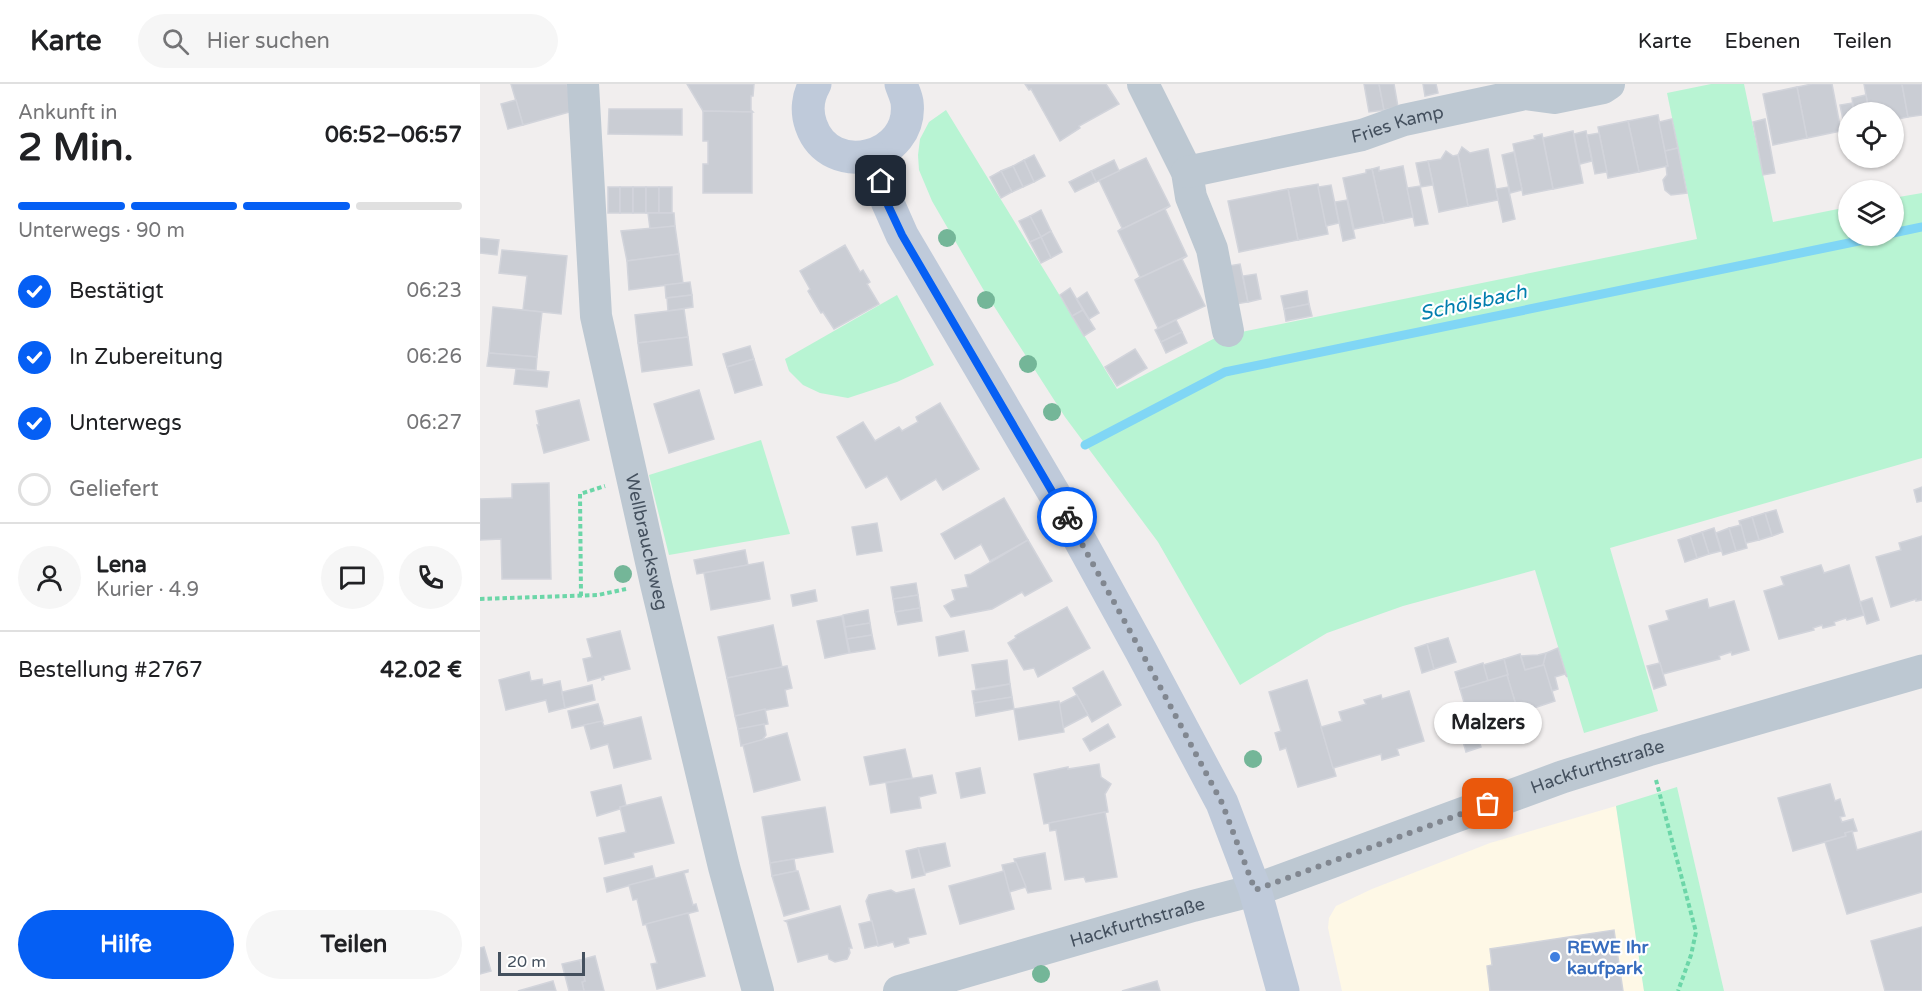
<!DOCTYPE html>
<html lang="de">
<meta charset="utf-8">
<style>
body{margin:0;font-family:"Varela Round",sans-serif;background:#f6f6f6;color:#202124;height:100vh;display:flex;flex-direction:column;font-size:22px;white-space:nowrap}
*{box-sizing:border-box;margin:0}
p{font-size:20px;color:#757577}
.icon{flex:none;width:33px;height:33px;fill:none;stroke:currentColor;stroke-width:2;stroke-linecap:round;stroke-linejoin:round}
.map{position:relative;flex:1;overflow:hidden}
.drawer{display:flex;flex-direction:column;background:#fff;width:480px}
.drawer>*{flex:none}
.fabs{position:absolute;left:1358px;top:18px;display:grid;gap:12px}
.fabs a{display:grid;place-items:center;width:66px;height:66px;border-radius:50%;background:#fff;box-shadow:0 2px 4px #0004;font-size:30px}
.scale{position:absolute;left:18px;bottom:15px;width:87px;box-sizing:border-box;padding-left:6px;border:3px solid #44505e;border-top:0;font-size:16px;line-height:21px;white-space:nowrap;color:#44505e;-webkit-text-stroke:4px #fff;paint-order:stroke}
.pin{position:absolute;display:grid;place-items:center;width:51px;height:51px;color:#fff;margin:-26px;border-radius:12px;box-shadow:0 3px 9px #0006}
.courier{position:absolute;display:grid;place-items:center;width:60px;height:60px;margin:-30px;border:4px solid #055ff4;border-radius:50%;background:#fff;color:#222;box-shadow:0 2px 8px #0007}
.bubble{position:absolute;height:42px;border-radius:21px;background:#fff;box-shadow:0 2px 4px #0004;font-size:20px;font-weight:700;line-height:42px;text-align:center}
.headline em{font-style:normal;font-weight:700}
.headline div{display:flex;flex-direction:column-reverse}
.headline{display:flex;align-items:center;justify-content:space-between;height:102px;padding:0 18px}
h1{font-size:39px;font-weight:700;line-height:45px}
.bar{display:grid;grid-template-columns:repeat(4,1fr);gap:9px 6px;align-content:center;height:72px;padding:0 18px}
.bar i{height:8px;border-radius:4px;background:#e0e0e0}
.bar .current{background:#055ff4}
.bar p{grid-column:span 4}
.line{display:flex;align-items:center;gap:15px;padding:0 18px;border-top:2px solid #e0e0e0}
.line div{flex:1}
.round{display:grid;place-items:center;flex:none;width:63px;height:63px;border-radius:32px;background:#f6f6f6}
ol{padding:0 18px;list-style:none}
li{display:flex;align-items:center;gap:18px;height:66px}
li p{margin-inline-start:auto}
li .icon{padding:6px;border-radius:50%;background:#055ff4;color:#fff;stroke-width:4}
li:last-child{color:#757577}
li i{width:33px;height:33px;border:3px solid #e0e0e0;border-radius:50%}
.cta{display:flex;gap:12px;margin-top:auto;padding:12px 18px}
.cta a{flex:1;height:69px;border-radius:36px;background:#055ff4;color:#fff;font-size:24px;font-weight:700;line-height:69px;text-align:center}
.cta a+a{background:#f6f6f6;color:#202124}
header{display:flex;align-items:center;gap:36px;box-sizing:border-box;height:84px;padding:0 30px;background:#fff;border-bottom:2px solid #e0e0e0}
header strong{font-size:28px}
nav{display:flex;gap:33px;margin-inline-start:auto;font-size:21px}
.search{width:420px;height:54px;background:#f6f6f6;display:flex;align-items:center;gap:15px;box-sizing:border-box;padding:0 21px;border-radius:33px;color:#757577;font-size:22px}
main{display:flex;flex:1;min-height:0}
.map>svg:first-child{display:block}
.commercial{fill:#fef8e6}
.green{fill:#b8f4d3}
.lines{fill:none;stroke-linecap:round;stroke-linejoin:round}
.stream{stroke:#80d6f5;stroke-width:9}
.building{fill:#cacdd4;stroke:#d2d4db;stroke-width:1.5}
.path{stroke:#6cd6a8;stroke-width:4;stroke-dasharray:4.5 3;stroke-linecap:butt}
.minor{stroke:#bdc8d2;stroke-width:32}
.tertiary{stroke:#bdc8d2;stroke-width:33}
.secondary{stroke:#bfcada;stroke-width:33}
.tree{fill:#74b698}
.done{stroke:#818790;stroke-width:6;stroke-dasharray:0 10.8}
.route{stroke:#055ff4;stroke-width:8}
.shop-dot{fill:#3f7fe0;stroke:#fff;stroke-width:2}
.labels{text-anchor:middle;stroke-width:4.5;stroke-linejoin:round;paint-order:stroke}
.street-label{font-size:18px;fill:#44505e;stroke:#fff}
.shop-label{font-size:18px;font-weight:bold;fill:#366cbe;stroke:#fff;text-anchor:start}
.water-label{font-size:20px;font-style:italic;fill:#017eae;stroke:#fff}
</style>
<header>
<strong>Karte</strong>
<div class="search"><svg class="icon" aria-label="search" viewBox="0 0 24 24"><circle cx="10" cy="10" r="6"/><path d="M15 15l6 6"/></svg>Hier suchen</div>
<nav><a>Karte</a><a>Ebenen</a><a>Teilen</a></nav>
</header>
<main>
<section class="drawer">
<div class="headline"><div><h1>2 Min.</h1><p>Ankunft in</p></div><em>06:52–06:57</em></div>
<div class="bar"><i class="current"></i><i class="current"></i><i class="current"></i><i></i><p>Unterwegs · 90 m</p></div>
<ol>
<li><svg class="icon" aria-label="check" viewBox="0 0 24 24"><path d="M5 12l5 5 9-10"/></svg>Bestätigt<p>06:23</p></li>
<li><svg class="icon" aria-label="check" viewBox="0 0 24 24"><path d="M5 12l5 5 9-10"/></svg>In Zubereitung<p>06:26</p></li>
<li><svg class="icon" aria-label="check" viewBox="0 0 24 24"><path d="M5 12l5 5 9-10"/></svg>Unterwegs<p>06:27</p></li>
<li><i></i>Geliefert</li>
</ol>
<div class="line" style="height:108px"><a class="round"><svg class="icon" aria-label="person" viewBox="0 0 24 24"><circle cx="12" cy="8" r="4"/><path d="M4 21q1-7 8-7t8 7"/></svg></a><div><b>Lena</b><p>Kurier · 4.9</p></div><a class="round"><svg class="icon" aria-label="chat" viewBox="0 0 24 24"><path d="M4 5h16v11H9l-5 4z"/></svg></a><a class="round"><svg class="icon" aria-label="phone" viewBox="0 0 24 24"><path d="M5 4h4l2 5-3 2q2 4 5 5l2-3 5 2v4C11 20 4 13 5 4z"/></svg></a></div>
<div class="line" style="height:78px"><div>Bestellung #2767</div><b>42.02 €</b></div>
<div class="cta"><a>Hilfe</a><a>Teilen</a></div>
</section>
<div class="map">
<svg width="1442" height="907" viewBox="0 0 1442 907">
<rect width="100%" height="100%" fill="#f1eeee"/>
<path class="commercial" d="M1136,722L1164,907H862L848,844L849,834L856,822L892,805L1010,759Z"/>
<g class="green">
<path d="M1231,0H1264L1293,138L1368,123V152H1413V114L1442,109V374L1130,464L1178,627L1104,649L1055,486L923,522L847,549L760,601L678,458L585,333L503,205L452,117L439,86L438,71L440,55L449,38L466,26L637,305L737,253L1217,155L1187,9Z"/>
<path d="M417,211L454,281L417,298L368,314L340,309L323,301L309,287L305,275Z"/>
<path d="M281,356L310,450L189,471L169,391Z"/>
<path d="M1197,703L1244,907H1164L1136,722Z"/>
</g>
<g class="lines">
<g class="stream">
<path d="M1413,149L1442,143"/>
<path d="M605,361L745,288L1403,152"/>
</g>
</g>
<g class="building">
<path d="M31,0H87L93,27L43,41Z"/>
<path d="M207,0H274L273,12H271V26L273,28L223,27Z"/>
<path d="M545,0H626L639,20L599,42L600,44L580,57L551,5L549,6Z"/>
<path d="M884,0H899L904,26L889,28Z"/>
<path d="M899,0H914L918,23L904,26Z"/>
<path d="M943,0H956L958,9L945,12Z"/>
<path d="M1332,0H1352L1361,47L1327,54L1317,3Z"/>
<path d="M1384,0H1422L1428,33L1413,36V28H1389Z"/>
<path d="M1422,0H1442V31L1428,33Z"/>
<path d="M1317,3L1327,54L1293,61L1283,10Z"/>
<path d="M1386,11L1389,28H1374L1372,14Z"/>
<path d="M36,16L43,41L28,45L21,20Z"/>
<path d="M1372,19L1374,28H1368V60L1360,21Z"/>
<path d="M129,25H202V51L128,50Z"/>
<path d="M223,27L272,28V109H223V80H228V57H223Z"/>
<path d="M1178,31L1188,82L1159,88L1148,37Z"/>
<path d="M1192,35L1198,64L1185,67L1179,38Z"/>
<path d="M1285,35L1295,89L1283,91L1273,38Z"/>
<path d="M1148,37L1159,88L1128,94L1118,43Z"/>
<path d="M1093,47L1103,99L1073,105L1063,54Z"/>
<path d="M1106,47L1112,77L1100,80L1094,50Z"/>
<path d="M1119,49L1127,88L1115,90L1107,51Z"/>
<path d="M1062,50L1073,105L1043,111L1033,60L1055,55L1054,52Z"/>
<path d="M982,63L990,69L1008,65L1018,116L988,122L978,71Z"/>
<path d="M1198,64L1207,109L1191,111L1185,106L1183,96L1187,91L1186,82H1188L1185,67Z"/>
<path d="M966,67L973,72L978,71L988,122L959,128L948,77L961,75Z"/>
<path d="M1034,68L1042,106L1030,109L1022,71Z"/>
<path d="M554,71L565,92L554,98L544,76Z"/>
<path d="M666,74L690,122L638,147L642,144L619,96Z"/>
<path d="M544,76L554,98L543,103L533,82Z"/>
<path d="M634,76L639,87L616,98L611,87Z"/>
<path d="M948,77L953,101L941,103L936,79Z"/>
<path d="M533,82L543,103L532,108L521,87Z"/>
<path d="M923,82L933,133L904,139L892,85L899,83V87Z"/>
<path d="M892,85L904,139L874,145L863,94L886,89V86Z"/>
<path d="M521,87L532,108L521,114L510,93Z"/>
<path d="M611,87L616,98L595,108L589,98Z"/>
<path d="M838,100L848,150L818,156L808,105Z"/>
<path d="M851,101L859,139L846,142L838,103Z"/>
<path d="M940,102L948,140L935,142L927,104Z"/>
<rect x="128" y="103" width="12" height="26"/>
<rect x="140" y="103" width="13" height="26"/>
<rect x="153" y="103" width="13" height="26"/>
<rect x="166" y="103" width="13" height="26"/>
<rect x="179" y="103" width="13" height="26"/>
<path d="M1028,103L1035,135L1023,138L1016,105Z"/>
<path d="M808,105L818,156L759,168L748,117Z"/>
<path d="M867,116L875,154L863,157L855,118Z"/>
<path d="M690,122L685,125L707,172L655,196L660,193L638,147Z"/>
<path d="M561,126L571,147L561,153L550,132Z"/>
<path d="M168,129H194L195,142L170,145Z"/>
<path d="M550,132L561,153L550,158L539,137Z"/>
<path d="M195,142L199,170L147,177L141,147Z"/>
<path d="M571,147L582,168L571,174L561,153Z"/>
<path d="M561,153L571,174L561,179L550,158Z"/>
<path d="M0,154L19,156L17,171L0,169Z"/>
<path d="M365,161L380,188L383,186L390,198L387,200L399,220L354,245L343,228L341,229L328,207L330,205L320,187Z"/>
<path d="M22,166L87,172L81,230L43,226L47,192L19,189Z"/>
<path d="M199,170L203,199L149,206L147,177Z"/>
<path d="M707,172L702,175L725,222L678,244L655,196Z"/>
<path d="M760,180L768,218L756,220L748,182Z"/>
<path d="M776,190L781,215L768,218L763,192Z"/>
<path d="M210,198L212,211L186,214L185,201Z"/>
<path d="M590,204L603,226L592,232L580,211Z"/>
<path d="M827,207L829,220L804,225L801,212Z"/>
<path d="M607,208L619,229L609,235L597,215Z"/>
<path d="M212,211L213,223L188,227L187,214Z"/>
<path d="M829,220L832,232L806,237L804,225Z"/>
<path d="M13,223L62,228L57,273L9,269Z"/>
<path d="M204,225L208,253L158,259L155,231Z"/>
<path d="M603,226L615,245L604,252L592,232Z"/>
<path d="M696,236L702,248L681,258L675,246Z"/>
<path d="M702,248L707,259L686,269L681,258Z"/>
<path d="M208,253L212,281L162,288L158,259Z"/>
<path d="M270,262L274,275L247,283L243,270Z"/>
<path d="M655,265L667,284L637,302L625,283Z"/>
<path d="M9,269L57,273L56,286L7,282Z"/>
<path d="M274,275L282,301L255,309L247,283Z"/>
<path d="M36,285L69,288L67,303L34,300Z"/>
<path d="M219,306L234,355L189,369L174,320Z"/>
<path d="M99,316L109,356L64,369L57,341H59L56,327Z"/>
<path d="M460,319L499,385L463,406L456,395L421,416L407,392L386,404L357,353L383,338L395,357L419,343L422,347L438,338L436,333Z"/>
<path d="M69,399L71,495H22L21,455L0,456V415L32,414V400Z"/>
<path d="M1442,403V417L1437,418L1434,406Z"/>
<path d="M524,414L548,456L510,477L501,460L475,475L461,450Z"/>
<path d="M1296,426L1303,448L1292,452L1285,429Z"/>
<path d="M1285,429L1292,452L1279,456L1272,433Z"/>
<path d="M1272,433L1279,456L1266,459L1259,437Z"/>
<path d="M397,439L402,467L377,471L372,443Z"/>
<path d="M1261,441L1267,464L1256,467L1249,444Z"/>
<path d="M1234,444L1241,467L1229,470L1222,448Z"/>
<path d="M1249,444L1256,467L1243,471L1236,449Z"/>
<path d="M1222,448L1229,470L1217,474L1210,452Z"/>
<path d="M1210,452L1217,474L1205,478L1198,456Z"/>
<path d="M1442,452V516L1436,517V515L1411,523L1396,473L1421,466L1419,459Z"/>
<path d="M548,456L572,497L545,512L542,508L512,525L471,533L464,522L475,516L472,506L488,503L485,491L491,490Z"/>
<path d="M265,466L268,481L217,490L214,476Z"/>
<path d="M283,478L290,515L231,526L224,489Z"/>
<path d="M1341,481L1344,489L1369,481L1384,531L1367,536L1366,534L1354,538L1355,541L1343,544L1342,541L1333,544L1334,546L1299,555L1284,507L1304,501L1301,493Z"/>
<path d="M436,499L438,511L413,515L411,503Z"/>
<path d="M335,506L337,517L313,522L311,511Z"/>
<path d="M438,511L440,524L415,528L413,515Z"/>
<path d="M1392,514L1399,536L1387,540L1380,518Z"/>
<path d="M1227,515L1229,524L1254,517L1269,566L1252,571L1251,568L1239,572L1240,575L1183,590L1169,542L1189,536L1186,527Z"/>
<path d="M587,523L610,564L558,593L554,584L544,586L528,559L536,554L535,552Z"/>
<path d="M440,524L442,537L418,541L415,528Z"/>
<path d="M388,526L390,539L365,543L363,531Z"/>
<path d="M362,532L369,569L345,574L337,537Z"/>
<path d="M390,539L392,551L367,555L365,543Z"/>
<path d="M293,541L302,583L247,594L238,553Z"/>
<path d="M140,547L150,585L123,592L124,595L122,596V593L108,597L103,575L112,573L107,555Z"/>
<path d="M484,547L488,567L459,572L456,553Z"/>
<path d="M392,551L395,565L370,569L367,555Z"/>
<path d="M968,554L976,578L954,585L947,560Z"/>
<path d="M947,560L954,585L942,589L935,564Z"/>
<path d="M1078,564L1087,593L1085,590L1075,593L1078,605L1072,607L1063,581L1066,569Z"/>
<path d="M1066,569L1063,581L1045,586L1041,572L1058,571Z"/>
<path d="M1040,570L1045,586L1064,581L1075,617L1051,625L1050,620L1037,624L1027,592L1028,591L1024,575Z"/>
<path d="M1024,575L1028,591L1008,597L1003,581Z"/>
<path d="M527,576L530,600L496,605L492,581Z"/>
<path d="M1003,579L1008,597L980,605L975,588Z"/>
<path d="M1180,579L1186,601L1174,605L1167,582Z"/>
<path d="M307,582L312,604L305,606L308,622L255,632L247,594Z"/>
<path d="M623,587L641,621L612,638L593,604Z"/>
<path d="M49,588L51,597L62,595L63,601L80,597L85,624L69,628L66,616L26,626L19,596Z"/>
<path d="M1027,591L1038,628L991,642L980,605Z"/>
<path d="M827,596L856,692L818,703L806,664L800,666L795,649L801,647L789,608Z"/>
<path d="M530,600L532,613L494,619L492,607Z"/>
<path d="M112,601L115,616L85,624L82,608Z"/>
<path d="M929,607L944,657L917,665L919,671L902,676L901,670L853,684L841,643L862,637L859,628L886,620L884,616L901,611L902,615Z"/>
<path d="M597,611L608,631L583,644L579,620Z"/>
<path d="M532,613L534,625L496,632L494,619Z"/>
<path d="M579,617L584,648L539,656L534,625Z"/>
<path d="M118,620L123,637L92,644L88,627Z"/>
<path d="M285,625L288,640L258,645L255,632Z"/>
<path d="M161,633L171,675L134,684L128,660L111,665L104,641L122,637L124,642Z"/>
<path d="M990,637L991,642L994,641L1001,663L986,668L978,640Z"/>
<path d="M284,640L286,651L282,656L261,662L258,645Z"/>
<path d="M628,640L635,653L610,667L603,655Z"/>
<path d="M307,649L320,696L274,708L263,661Z"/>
<path d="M425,665L432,694L390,701L384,673Z"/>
<path d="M619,680L621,693L631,700L625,710L628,728L564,740L554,690L588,683V685Z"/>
<path d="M500,684L505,709L481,714L476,689Z"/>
<path d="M452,691L456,709L439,713L441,724L411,729L406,699Z"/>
<path d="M1350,700L1355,717L1360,715L1365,732L1360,733L1362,738L1373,735L1377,747L1365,749L1366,752L1313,767L1298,714Z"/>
<path d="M141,701L146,722L140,723V725L117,732L111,708Z"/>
<path d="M181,713L194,759L153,769L154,773L125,780L119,754L146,748L140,723Z"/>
<path d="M345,723L353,768L290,779L282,733Z"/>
<path d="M625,728L637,793L606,798L604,793L585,796L576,746L570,747L569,739Z"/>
<path d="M1372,747L1377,766L1442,747V808L1367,830L1345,758L1366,752L1365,749Z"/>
<path d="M465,759L470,782L445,789L438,764Z"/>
<path d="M438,764L445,791L432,794L426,767Z"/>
<path d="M565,769L571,805L548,809L534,775Z"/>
<path d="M314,775L316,787L292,792L290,779Z"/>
<path d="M536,778L546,803L529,808L522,781Z"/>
<path d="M172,782L175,794L127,808L124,794Z"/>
<path d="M208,786V788L204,789L213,821L216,820L218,827L163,841L157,815L153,816L149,801Z"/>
<path d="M316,787H318L329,825L304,832L292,792Z"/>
<path d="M524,787L534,825L480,840L469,802Z"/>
<path d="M434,805L446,850L428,854L429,859L415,863L413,858L398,862L386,817L389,811L411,806L416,809Z"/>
<path d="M360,822L372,864H369L370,869L367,875L355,878L349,875L348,870L318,878L307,838L305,837Z"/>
<path d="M208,829L225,892L177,905L171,880L177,879L166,840Z"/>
<path d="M392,837L398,861L385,864L379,840Z"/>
<path d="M1442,843V907H1405L1391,857Z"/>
<path d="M1134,846L1143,907H1010L1007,882L1012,881L1010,865Z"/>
<path d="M4,863L11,887L0,890V864Z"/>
<path d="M115,872L124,907H104L102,898L105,897L100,876Z"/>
<path d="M100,876L105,897L102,898L104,907H89L82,880Z"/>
<path d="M73,897L76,907H38Z"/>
<path d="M677,897L680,907H642Z"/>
</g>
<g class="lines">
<g class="path">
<path d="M101,512L100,410L125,402"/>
<path d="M0,515L118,511L146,505"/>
<path d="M1176,696L1216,848L1211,871L1198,907"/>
</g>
<g class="minor">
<path id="s1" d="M103,0L116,232L176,500L244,783L278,907"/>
<path d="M663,0L707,88L711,113L732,165L748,247"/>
<path id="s2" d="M707,88L882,51L924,36L1045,10L1074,14L1123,4L1129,0"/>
<path id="s3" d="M419,907L713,822L775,806"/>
</g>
<path class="tertiary" id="s4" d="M775,806L1082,693L1168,666L1442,587"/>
<g class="secondary">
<path d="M335,0C328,12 326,27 331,41C350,96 434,75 427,18C426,12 423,6 421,0"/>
<path d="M392,72L407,117L422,151L575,411L661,567L742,719L775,806L803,907"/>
</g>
</g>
<g class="tree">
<circle cx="467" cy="154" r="9"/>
<circle cx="506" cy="216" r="9"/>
<circle cx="548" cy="280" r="9"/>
<circle cx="572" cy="328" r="9"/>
<circle cx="143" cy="490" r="9"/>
<circle cx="773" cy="675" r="9"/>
<circle cx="561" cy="890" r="9"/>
</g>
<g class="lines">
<path class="done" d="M587,433L661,567L742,719L775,806L1008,720"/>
<path class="route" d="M401,97L406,117L422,151L587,433"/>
</g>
<circle class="shop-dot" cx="1075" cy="873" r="6"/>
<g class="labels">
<g class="street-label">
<text dy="6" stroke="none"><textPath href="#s2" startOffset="216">Fries Kamp</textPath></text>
<text dy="6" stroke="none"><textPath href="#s1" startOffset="464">Wellbraucksweg</textPath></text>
<text dy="6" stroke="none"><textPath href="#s4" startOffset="364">Hackfurthstraße</textPath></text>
<text dy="6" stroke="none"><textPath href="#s3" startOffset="248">Hackfurthstraße</textPath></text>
</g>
<g class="shop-label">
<text x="1087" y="869">REWE Ihr<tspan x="1087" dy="21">kaufpark</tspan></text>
</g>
<g class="water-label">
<text transform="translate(993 218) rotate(-12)" y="7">Schölsbach</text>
</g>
</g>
</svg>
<div class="fabs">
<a><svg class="icon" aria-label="locate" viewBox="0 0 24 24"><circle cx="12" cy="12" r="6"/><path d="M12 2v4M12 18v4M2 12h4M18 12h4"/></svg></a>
<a><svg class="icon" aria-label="layers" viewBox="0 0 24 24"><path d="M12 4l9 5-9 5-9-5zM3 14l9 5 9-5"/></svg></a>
</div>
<div class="scale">20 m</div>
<div class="pin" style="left:1008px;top:720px;background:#ea580c"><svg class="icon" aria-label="bag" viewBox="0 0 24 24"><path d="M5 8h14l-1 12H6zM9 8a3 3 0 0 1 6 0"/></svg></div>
<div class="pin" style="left:401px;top:97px;background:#1f2937"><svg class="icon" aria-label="home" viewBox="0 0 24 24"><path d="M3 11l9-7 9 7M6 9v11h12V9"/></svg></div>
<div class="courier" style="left:587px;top:433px"><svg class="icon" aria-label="bike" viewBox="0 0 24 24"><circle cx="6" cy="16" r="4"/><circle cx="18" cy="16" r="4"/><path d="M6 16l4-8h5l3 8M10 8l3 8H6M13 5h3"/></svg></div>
<div class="bubble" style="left:954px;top:618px;width:108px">Malzers</div>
</div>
</main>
